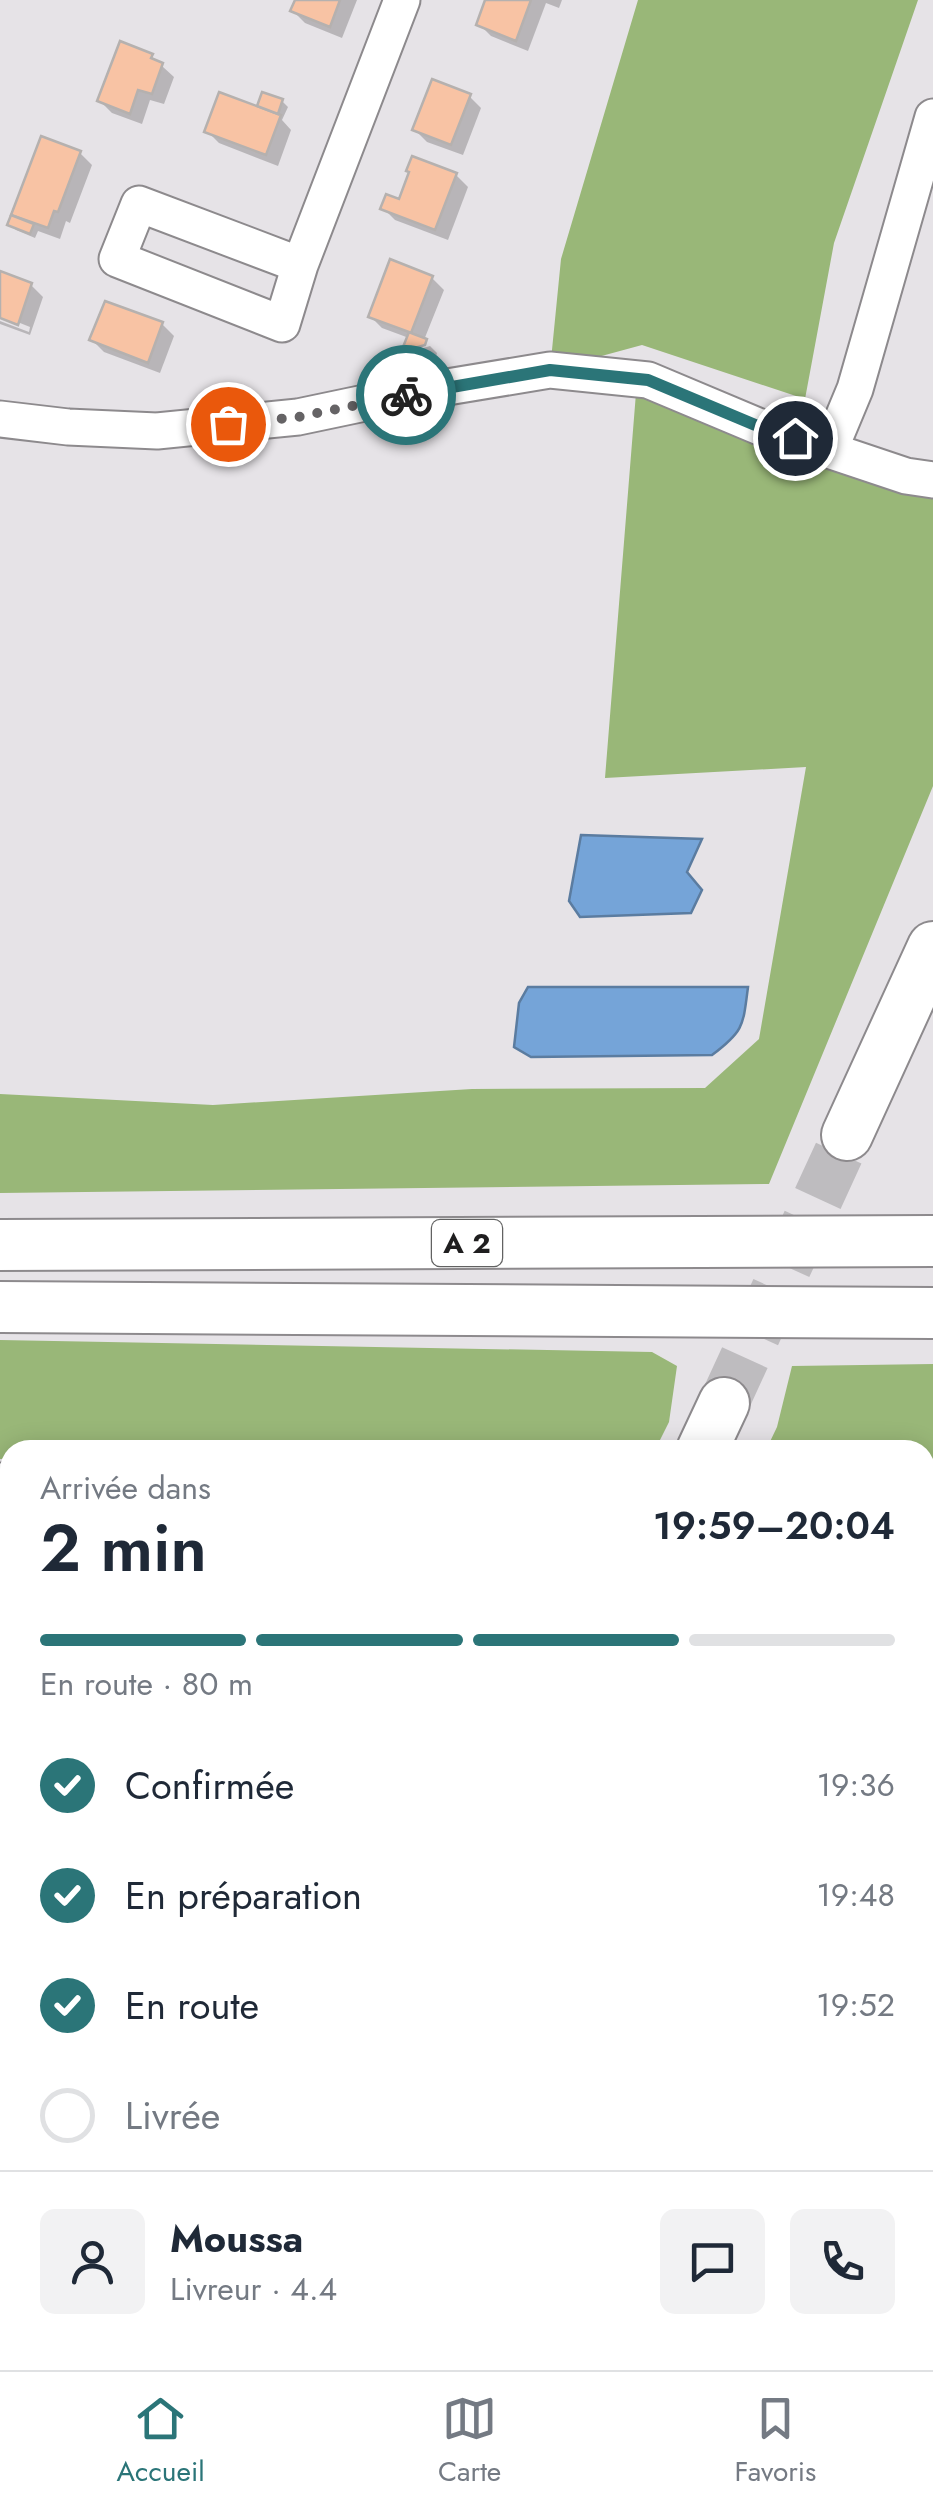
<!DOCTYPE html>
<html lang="fr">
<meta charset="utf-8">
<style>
body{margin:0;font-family:Jost,sans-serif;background:#f2f2f3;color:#1f2937;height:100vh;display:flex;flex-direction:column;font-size:38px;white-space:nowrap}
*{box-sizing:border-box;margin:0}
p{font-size:32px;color:#747a83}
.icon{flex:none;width:55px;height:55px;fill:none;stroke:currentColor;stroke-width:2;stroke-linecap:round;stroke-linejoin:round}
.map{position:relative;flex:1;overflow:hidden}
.side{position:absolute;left:0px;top:1440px;width:935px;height:930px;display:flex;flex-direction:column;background:#fff;border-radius:30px 30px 0 0;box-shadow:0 5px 25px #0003}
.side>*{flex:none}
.pin{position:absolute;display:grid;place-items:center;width:85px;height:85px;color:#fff;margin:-42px;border:5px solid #fff;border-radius:50%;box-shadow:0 2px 10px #0007}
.courier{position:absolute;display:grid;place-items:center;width:100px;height:100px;margin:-50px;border:8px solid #2b7578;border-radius:50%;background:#fff;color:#222;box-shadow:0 2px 12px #0007}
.headline em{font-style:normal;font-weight:600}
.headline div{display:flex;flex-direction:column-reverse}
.headline{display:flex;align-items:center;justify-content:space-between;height:170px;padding:0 40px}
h1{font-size:65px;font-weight:600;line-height:75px}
.bar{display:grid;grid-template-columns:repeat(4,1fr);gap:15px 10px;align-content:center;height:120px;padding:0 40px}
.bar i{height:12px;border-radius:8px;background:#e0e1e3}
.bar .active{background:#2b7578}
.bar p{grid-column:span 4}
.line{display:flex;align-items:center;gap:25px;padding:0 40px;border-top:2px solid #e0e1e3}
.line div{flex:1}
.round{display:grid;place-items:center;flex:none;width:105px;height:105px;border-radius:15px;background:#f2f2f3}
ol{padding:0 40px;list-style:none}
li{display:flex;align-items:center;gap:30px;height:110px}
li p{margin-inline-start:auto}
li .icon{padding:10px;border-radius:50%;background:#2b7578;color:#fff;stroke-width:4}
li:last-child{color:#747a83}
li i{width:55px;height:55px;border:5px solid #e0e1e3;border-radius:50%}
.dock{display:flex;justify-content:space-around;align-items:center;height:140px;border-top:2px solid #e0e1e3;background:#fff;font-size:28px;color:#747a83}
.dock a{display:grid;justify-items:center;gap:5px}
.dock .active{color:#2b7578}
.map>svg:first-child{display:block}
.forest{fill:#99b778}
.water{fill:#75a4d8;stroke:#5b7ca0;stroke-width:2.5}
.shadow{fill:#0003}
.building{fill:#f8c3a4;stroke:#b5b1af;stroke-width:2.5}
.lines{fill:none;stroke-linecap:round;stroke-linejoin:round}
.highway-tunnel{stroke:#bebcbf;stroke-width:50;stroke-dasharray:50 25;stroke-linecap:butt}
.minor-casing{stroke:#8d8a8d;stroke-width:39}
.highway-casing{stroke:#8d8a8d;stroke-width:54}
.path{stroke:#959295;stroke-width:6;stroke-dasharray:8 8;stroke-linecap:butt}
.minor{stroke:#fff;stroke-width:35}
.highway{stroke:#fff;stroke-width:50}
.done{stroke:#656365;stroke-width:10;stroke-dasharray:0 18}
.route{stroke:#2b7578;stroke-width:12}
.labels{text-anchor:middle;stroke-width:9;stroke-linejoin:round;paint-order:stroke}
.shield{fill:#fff;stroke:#626262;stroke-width:2.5}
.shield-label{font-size:28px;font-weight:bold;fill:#1f1e1f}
</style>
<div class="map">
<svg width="933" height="2370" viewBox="0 0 933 2370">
<rect width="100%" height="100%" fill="#e6e3e7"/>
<g class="forest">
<path d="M638,0H918L834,243L805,399L642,345L550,370L561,259Z"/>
<path d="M636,393L933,496V786L769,1184L0,1193V1094L213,1105L472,1089L705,1088L759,1039L806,767L605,778Z"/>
<path d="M0,1340L652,1352L677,1366L669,1422L655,1450H10V1459H0Z"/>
<path d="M933,1364V1478L925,1479V1450H766L777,1427L792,1366Z"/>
</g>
<g class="water">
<path d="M581,835L702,839L687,872L702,890L691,913L580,917L569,901Z"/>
<path d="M528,987H748C743,1026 744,1031 712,1055L531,1057L514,1047L519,1003Z"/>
<path d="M0,1582L10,1583V1888L0,1892Z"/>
</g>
<g class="shadow">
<path d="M297,0H357L342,38L305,23L293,11Z"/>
<path d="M488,0H562L559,8L546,3L528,51L491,36L479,24Z"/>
<path d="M151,56L174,77L164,104L150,100L142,124L112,113L100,101Z"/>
<path d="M469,96L481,108L463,155L427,142L415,130Z"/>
<path d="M282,101L288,107L282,120L291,130L278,166L219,143L207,131L267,113L260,106Z"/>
<path d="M42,140L80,153L92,165L70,223L66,221L60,239L38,231L35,238L16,230L10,224Z"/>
<path d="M456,175L468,187L448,240L395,220L383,208Z"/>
<path d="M0,274L31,285L43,297L30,335L0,324V321L29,332L30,327L0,315Z"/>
<path d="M432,278L444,290L424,340L420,344V349L430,346L437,353L436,357L416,363L404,351L409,338L382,328L370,316Z"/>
<path d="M162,324L174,336L160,373L104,352L92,340Z"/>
</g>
<g class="building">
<path d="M295,0H340L330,27L290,11Z"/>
<path d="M485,0H531L516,41L476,25Z"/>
<path d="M120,41L153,54L151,58L163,63L152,94L138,90L130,114L97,101Z"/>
<path d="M432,79L471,94L451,145L412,130Z"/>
<path d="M219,92L281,115L266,155L204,132Z"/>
<path d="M262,92L283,99L278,114L257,106Z"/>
<path d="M41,136L81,151L58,212L54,211L48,228L11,215Z"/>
<path d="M412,156L457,173L435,230L380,209L386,194L399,199L409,172L406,171Z"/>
<path d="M11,215L34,224L30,234L7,225Z"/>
<path d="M390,259L433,276L411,333L427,339L425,345L401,352L409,332L368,317Z"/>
<path d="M0,271L32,283L18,325L0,318Z"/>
<path d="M105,301L163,322L148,363L89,340Z"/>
</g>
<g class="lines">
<path class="highway-tunnel" d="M724,1403L847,1135"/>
<defs>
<g id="minor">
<path d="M300,265L139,204L117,259L282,324L300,265L402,0"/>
<path d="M0,419L68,427L157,431L298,417L417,392L550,370L648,380L760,427L906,476L933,480"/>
<path d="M830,449L855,389L933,117"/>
<path d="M0,1481H10"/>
</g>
<g id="highway">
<path d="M847,1135L933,947"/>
<path d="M0,1245L933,1241"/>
<path d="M0,1307L933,1313"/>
<path d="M702,1450L724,1403"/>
<path d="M0,2029L10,2026"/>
</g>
</defs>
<use href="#minor" class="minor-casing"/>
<use href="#highway" class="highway-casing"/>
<g class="path">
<path d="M925,1517L933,1515"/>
<path d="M443,2370L446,2360"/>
</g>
<use href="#minor" class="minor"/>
<use href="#highway" class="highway"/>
</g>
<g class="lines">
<path class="done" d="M228,424L298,417L406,395"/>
<path class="route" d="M406,395L550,370L648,380L760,427L795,438"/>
</g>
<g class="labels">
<rect class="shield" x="432" y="1220" width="70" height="46" rx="8"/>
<g class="shield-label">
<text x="467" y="1253">A 2</text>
</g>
</g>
</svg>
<div class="pin" style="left:228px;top:424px;background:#ea580c"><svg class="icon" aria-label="bag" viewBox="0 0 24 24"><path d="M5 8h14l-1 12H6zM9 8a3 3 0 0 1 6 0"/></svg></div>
<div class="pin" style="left:795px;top:438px;background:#1f2937"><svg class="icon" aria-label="home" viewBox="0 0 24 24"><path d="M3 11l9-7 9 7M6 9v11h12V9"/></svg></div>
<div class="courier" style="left:406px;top:395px"><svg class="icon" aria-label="bike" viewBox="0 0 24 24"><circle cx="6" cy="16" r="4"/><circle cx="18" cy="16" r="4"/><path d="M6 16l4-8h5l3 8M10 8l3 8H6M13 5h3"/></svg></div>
<section class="side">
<div class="headline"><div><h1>2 min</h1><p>Arrivée dans</p></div><em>19:59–20:04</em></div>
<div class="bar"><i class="active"></i><i class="active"></i><i class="active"></i><i></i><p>En route · 80 m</p></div>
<ol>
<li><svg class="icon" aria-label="check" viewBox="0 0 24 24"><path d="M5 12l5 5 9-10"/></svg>Confirmée<p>19:36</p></li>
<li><svg class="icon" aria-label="check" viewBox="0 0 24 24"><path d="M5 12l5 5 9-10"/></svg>En préparation<p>19:48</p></li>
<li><svg class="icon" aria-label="check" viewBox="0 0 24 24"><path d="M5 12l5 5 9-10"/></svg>En route<p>19:52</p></li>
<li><i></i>Livrée</li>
</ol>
<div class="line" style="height:180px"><a class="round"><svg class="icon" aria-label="person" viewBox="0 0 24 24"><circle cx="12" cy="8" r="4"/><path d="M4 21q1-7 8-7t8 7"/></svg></a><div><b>Moussa</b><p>Livreur · 4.4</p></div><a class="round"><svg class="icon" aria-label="chat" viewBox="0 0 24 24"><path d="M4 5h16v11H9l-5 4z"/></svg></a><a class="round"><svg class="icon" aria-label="phone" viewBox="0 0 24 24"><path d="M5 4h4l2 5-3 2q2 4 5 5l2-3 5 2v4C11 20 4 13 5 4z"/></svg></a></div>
</section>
</div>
<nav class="dock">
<a class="active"><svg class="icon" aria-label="home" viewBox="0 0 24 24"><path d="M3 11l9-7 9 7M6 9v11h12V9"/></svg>Accueil</a>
<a><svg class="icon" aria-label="map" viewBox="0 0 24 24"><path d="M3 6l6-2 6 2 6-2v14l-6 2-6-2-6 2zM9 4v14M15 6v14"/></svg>Carte</a>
<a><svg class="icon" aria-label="saved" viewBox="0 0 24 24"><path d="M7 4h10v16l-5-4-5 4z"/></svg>Favoris</a>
</nav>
